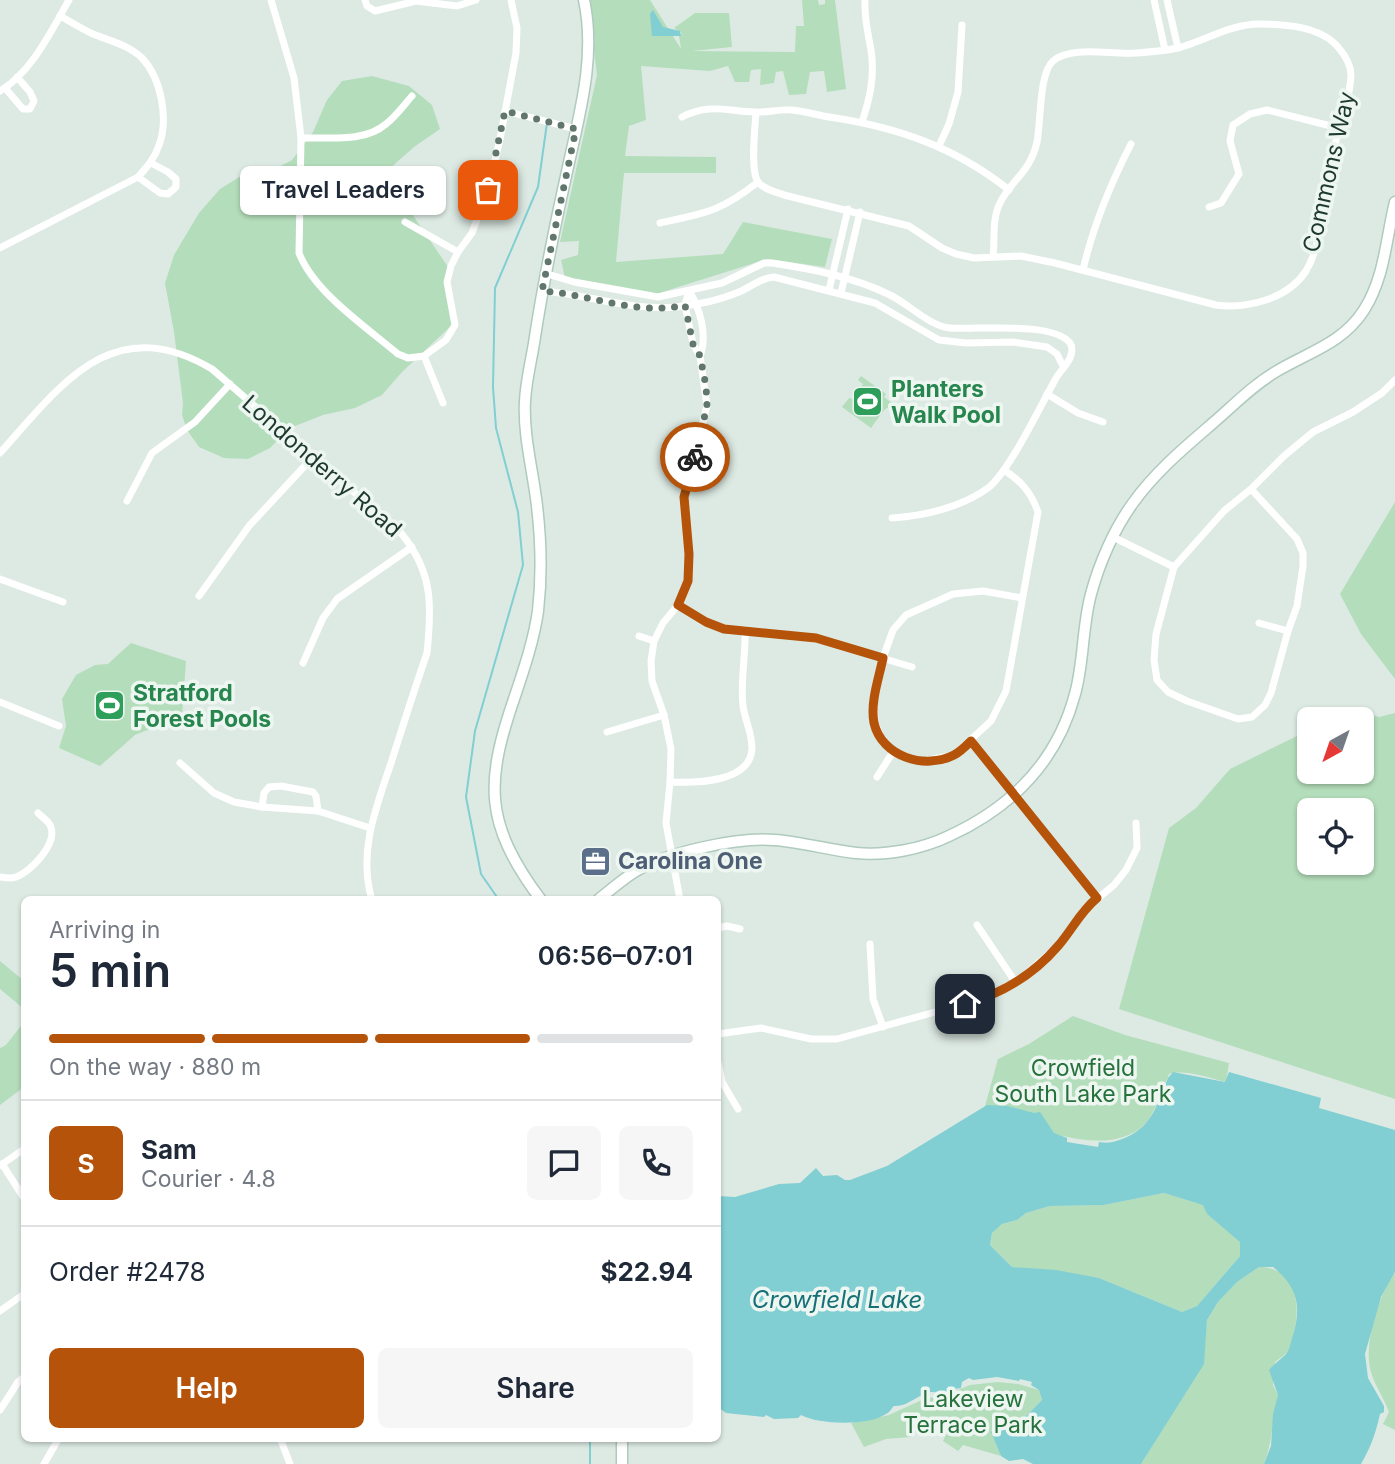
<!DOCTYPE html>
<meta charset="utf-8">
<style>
body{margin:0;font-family:Inter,sans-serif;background:#f6f6f7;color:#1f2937;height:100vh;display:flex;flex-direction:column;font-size:26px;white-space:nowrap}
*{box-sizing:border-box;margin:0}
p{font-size:23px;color:#747a83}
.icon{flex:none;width:38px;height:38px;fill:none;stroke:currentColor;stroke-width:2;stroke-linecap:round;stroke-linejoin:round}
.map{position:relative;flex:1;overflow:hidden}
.drawer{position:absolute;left:21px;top:896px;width:700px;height:546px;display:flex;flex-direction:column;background:#fff;border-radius:10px;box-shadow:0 2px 5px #0004}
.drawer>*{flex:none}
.needle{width:46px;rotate:220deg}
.buttons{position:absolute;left:1297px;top:707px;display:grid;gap:14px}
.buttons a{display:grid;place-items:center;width:77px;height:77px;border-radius:10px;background:#fff;box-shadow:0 2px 5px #0004;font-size:35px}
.pin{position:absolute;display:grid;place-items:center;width:60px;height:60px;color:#fff;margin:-30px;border-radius:14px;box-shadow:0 4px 10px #0006}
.courier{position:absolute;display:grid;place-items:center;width:70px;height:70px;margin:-35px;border:5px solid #b45309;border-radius:50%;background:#fff;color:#222;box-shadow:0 2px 9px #0007}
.bubble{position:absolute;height:49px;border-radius:10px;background:#fff;box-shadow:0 2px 5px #0004;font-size:23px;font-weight:600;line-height:49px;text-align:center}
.headline em{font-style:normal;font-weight:600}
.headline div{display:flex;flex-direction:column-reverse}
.headline{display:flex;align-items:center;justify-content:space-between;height:119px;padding:0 28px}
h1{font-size:46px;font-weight:600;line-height:52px}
.bar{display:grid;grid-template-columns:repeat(4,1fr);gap:10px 7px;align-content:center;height:84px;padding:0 28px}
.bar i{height:9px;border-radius:5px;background:#e0e1e3}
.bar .current{background:#b45309}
.bar p{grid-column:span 4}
.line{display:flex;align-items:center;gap:18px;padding:0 28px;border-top:2px solid #e0e1e3}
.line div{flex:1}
.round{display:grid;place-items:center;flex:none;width:74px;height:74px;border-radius:10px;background:#f6f6f7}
.action{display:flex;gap:14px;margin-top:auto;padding:14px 28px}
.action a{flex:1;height:80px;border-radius:10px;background:#b45309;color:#fff;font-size:28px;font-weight:600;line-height:80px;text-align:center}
.action a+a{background:#f6f6f7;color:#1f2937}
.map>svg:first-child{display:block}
.green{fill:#b4ddbb;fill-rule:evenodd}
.water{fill:#81ced3;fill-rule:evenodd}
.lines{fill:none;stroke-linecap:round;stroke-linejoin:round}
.stream{stroke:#81ced3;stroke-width:2}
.secondary-casing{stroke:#afcabe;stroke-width:13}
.street{stroke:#fff;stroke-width:7}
.secondary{stroke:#fff;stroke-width:10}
.done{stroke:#61776e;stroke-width:7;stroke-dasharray:0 12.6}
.route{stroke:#b45309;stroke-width:9}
.labels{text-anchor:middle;stroke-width:7;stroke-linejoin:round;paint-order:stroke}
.street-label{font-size:23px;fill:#1e392f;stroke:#edf6f1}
.leisure-label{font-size:23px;font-weight:bold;fill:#27864d;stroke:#edf6f1;text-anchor:start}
.service-label{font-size:23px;font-weight:bold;fill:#4e5e75;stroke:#edf6f1;text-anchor:start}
.park-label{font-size:23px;fill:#27723c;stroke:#edf6f1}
.water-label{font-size:24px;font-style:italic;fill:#167077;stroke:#edf6f1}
</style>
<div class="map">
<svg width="1395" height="1464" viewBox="0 0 1395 1464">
<rect width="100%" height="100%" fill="#ddeae3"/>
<g class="green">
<path d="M588,0H650L681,49L679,36L682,33L674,28L695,13H729L732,47L692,51L795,52L796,26H804L802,0H818L819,5L825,4V0H835L846,89L827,92L824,71L810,72L806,94L789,95L783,71L776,72L774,83L760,85L761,69L751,70L749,82H735L728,66L710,71L641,66L646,120L629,126L625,156L716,157V173H624L616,262L723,254L743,222L832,239L825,267L767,259L653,295L565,278L561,260L578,255L579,241L560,242L597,75Z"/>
<path d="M372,76L409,86L432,105L440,129L414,147L388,170L402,199L448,267L452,325L402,372L382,395L355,408L323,415L290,428L270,448L248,459L224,458L199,447L187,430L182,415L183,403L174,332L165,283L174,255L199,213L220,189L241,176L271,171L292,160L313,132L327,100L342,81Z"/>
<path d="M861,376L886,394L884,397L893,404L884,410L871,428L842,407L849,398L852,399L863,384L858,380Z"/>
<path d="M1395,502V679L1361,634L1340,594Z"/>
<path d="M131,643L186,661L182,716L135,735L100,766L59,748L66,726L62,699L76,675L95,665L108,664Z"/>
<path d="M1351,709L1379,717L1395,713V1099L1119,1009L1169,828L1196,808L1230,769L1309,730V772H1362V719H1331ZM1309,810H1362V863H1309Z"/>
<path d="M0,961L24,981V1009L0,989Z"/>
<path d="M1073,1016L1125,1035L1229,1063L1226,1082C1209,1078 1185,1069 1169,1074C1164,1088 1155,1113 1145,1124C1107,1162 1027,1125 984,1110L998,1059L1029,1044Z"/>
<path d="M24,1022V1087L0,1105V1048L6,1045Z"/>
<path d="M1164,1193L1204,1205L1207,1214L1240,1241V1256L1197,1306L1182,1312L1099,1278L1012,1267L990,1245L992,1233L1002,1224L1017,1220L1026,1213L1050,1206L1104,1205Z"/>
<path d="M1259,1267C1296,1267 1302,1306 1293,1335C1291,1340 1290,1347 1288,1351C1285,1355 1279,1359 1275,1362L1273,1385L1278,1395C1272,1418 1273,1441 1264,1464H1141L1203,1364L1207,1320L1218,1302L1237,1282Z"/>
<path d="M1395,1273V1430L1383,1424L1389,1412C1384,1398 1375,1386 1371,1372C1363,1344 1378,1296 1395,1273Z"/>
<path d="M998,1382L1018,1384L1039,1390L1042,1400L1022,1420C1009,1420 999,1421 991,1431L1001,1456L963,1445L958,1451L943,1441L950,1425L921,1427L911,1437L886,1439L864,1447L851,1423L889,1415L924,1399L948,1394L970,1385Z"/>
</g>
<g class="water">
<path d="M653,10L663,27L680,31L681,36H652L650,14Z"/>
<path d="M1173,1072L1225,1082L1229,1072L1321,1098L1319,1108L1395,1130V1272L1381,1297L1365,1354L1368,1378L1384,1406V1412L1380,1414C1376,1432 1371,1447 1361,1464H1264L1271,1446L1273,1414L1278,1395L1269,1370C1274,1363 1284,1358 1288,1351C1290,1347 1291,1340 1293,1335C1302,1306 1297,1286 1273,1267H1259L1237,1282L1218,1302L1207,1320L1204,1364L1141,1464H1033L1023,1459L1009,1461L1001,1456L991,1432C999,1421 1009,1420 1022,1420L1042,1400L1039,1390L1031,1385L1032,1382L1020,1379L1019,1381L997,1377L973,1380L969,1378L962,1382L961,1388L955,1389L949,1394C943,1393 937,1392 931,1392C918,1394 908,1407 894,1406C891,1409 890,1412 886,1414C868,1426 820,1425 801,1415L798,1418L774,1419L766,1415L764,1417L726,1413L718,1407V1196L735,1197L779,1184L800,1183L816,1168L823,1176L837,1175L845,1180H850L887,1166L987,1105L1007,1106L1034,1113L1040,1112L1054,1133L1067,1138V1142L1098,1147L1099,1142C1110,1144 1117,1141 1127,1137C1152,1126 1158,1103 1168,1078ZM1164,1193L1203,1205L1207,1214L1240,1242V1256L1197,1306L1182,1312L1099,1278L1056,1270L1012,1267L990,1245L992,1233L1002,1224L1017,1220L1026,1213L1050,1206L1104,1205Z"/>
</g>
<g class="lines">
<g class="stream">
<path d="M499,900L481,874L466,797L475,731L523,565L518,512L496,428L493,387L495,288L538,187L547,123"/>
<path d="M590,1438V1464"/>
</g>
<defs>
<g id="secondary">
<path d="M541,900C483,822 485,782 516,693C525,666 534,639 538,611C542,576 541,540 537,506C533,471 523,435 525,401C526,381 531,362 534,343C543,284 555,225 568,167C580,112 596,56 584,0"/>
<path d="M598,900C610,890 623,879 636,871C669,852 737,837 774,840C802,842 829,850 856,853C886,856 922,849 949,836C1012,807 1057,762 1075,694C1084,662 1082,627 1091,594C1099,564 1114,529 1133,503C1155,472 1184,448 1213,423C1234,405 1253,385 1277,371C1309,352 1343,343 1364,310C1385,277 1386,238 1395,202"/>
<path d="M622,1438V1464"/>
</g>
</defs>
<use href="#secondary" class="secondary-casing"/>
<g class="street">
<path d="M271,0L294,78L301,138L299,253C314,292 366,327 398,354L408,358L424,356L446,340L455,325L447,282L451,266L458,252L472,233L488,190L500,139L516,53L517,28L511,0"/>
<path d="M365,0L367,6L375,11L416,1L457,6L476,0"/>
<path d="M1154,0L1165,50"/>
<path d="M1167,0L1178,48"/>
<path d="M5,88L23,109H30L34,101L30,92L17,77"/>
<path d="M0,91C32,72 51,31 69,0"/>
<path d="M505,111L576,129"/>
<path d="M756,113C755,128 750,170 758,182C763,189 776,192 784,195L909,226L942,248L956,254L974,258L1021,256L1055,263L1216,305C1247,309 1288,299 1306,271C1323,243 1321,204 1327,173C1334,141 1349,108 1351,75C1351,65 1344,54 1338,47C1320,26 1284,24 1259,24C1231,24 1204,41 1178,48C1164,51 1149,52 1135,53C1112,55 1071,45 1053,61C1039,73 1041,122 1037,142C1030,174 1009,181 999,205C992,221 995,240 993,257"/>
<path d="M682,117C709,103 726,111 754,112C767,113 779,109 792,110C804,111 816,115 829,117C897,127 955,147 1009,190"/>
<path d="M862,122C870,98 875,76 871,50C868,33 864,18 865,0"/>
<path d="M301,138C328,137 364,143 386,124C396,116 404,105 412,96"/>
<path d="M939,146L949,124L958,92L962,25"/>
<path d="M138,177L160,193L168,194L176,187V179L168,172L151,163"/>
<path d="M1209,207L1221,203L1239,174L1230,141L1233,125L1250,114L1267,110L1339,128"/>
<path d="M405,222L458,252"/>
<path d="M660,223C705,213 720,212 758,182"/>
<path d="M0,248L138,177C147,167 155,158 159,145C169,119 161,78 142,58C129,45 110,41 93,34C82,29 71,22 60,16"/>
<path d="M1083,270C1093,226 1110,185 1131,144"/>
<path d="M544,273L574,282L658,297L722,283L764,263H772C812,269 854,277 890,295C909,304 929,326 950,328C976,330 1053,321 1070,343C1073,347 1072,354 1070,358C1067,365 1059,372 1055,380C1041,405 1009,472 988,488C962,507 924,516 892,518"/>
<path d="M829,290L848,209"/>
<path d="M542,291C587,294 629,311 676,307C696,305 720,300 739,292C751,287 760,278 774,277L875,303L939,340L966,343L1013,342L1047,347L1057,354L1063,366"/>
<path d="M841,293L860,212"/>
<path d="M424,356L443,403"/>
<path d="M1047,394L1078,413L1103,422"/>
<path d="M0,453C61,385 112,310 212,369L401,533C433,572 432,605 427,653C415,688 404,722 393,757C378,803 357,850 372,900"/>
<path d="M1004,470C1021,481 1031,492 1038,512L1006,691L991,721L954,755L924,761L906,758L893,752L881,737L875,723L874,701L883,658L893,630L906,615L953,594L983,591L1022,598"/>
<path d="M1251,489L1297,539L1303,553V566L1297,606L1288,631L1271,693L1265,705L1252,717L1238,719L1187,701L1168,692L1157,680L1154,660L1156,634L1174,567L1224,511L1251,489L1284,456L1313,432L1353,412L1382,393L1395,380"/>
<path d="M127,501L152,453L195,422L230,384"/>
<path d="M1113,537L1174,567"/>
<path d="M0,579L63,602"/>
<path d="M199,596L249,526L313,457"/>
<path d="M678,605L706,622L724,629L815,638L912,667"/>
<path d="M1259,623L1288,631"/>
<path d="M639,636L654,641"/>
<path d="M303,663L323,618L337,599L412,547"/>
<path d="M0,702L59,726"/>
<path d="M607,732L664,715"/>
<path d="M971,741L1097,898"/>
<path d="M180,763L214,793L234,802L262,807L318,811L370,828"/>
<path d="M877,777L893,752"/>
<path d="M670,782C695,783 751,783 752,748C752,733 745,720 743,706C740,683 746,654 745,630"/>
<path d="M262,807L264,793L269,787L281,786L313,792L316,796L318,811"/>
<path d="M0,877C6,878 11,879 16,877C32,871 59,842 50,825C47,820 42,817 38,813"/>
<path d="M680,900L666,823L670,782L671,749L664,715L652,681L651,661L654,641L663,623L678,605L688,581L689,554L684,497L707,406L700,356L693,344L685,305L689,291C700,308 708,336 700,356"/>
<path d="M977,925L1016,983"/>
<path d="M718,928L727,926L740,929"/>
<path d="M870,944L873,999L883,1027"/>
<path d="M718,1034L761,1028L811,1039H837L986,998L1016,983L1058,946L1086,908L1114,885L1126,870L1137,848L1136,823"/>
<path d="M718,1062L722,1082L738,1109"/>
<path d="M2,1164L24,1198"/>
<path d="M1,1165L24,1149"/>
<path d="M0,1311L24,1294"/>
<path d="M0,1410L18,1382L24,1377"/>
<path d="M280,1438L290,1464"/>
<path d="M44,1464L59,1438"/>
</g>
<use href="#secondary" class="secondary"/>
</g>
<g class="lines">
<path class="done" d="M488,190L505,111L576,129L542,291C590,294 637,316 685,305L693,344L700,356L706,386L707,406L695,457"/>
<path class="route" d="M695,457L684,497L689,554L688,581L678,605L706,622L724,629L816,638L883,658C879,678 870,702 874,723C882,757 925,770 954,755C960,752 966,746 971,741L1097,898C1080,912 1072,930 1058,946C1034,974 1001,994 965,1004"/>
</g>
<defs>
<symbol id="stadium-square" viewBox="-11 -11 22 22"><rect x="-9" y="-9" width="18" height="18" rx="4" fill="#2e9e5b" stroke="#edf6f1"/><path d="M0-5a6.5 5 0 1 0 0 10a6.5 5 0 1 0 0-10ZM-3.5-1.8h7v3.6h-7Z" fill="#fff"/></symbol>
<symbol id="office-square" viewBox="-11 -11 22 22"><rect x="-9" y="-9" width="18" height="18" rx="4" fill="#5c6f8a" stroke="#edf6f1"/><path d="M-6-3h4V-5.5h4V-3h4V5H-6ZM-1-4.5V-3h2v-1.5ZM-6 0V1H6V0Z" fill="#fff"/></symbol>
</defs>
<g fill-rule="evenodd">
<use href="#stadium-square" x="850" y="384" width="35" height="35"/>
<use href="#stadium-square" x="92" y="688" width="35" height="35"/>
<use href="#office-square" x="578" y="844" width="35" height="35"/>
</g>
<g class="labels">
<g class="street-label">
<text transform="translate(1329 172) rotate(-77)" y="8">Commons Way</text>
<text transform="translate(322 466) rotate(41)" y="8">Londonderry Road</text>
</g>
<g class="leisure-label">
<text x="891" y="397">Planters<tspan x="891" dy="26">Walk Pool</tspan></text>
<text x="133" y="701">Stratford<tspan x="133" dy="26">Forest Pools</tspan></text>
</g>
<g class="service-label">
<text x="618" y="869">Carolina One</text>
</g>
<g class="park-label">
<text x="1083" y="1076">Crowfield<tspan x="1083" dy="26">South Lake Park</tspan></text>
<text x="973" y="1407">Lakeview<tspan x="973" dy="26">Terrace Park</tspan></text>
</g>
<g class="water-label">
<text x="837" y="1308">Crowfield Lake</text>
</g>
</g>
</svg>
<div class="buttons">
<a><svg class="needle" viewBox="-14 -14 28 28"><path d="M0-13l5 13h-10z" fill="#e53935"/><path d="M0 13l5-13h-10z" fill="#747a83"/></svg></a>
<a><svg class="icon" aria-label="locate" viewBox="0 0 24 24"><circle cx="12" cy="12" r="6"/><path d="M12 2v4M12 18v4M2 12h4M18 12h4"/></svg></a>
</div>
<div class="pin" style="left:488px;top:190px;background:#ea580c"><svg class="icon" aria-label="bag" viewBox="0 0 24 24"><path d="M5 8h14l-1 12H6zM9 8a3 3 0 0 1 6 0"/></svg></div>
<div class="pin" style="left:965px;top:1004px;background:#1f2937"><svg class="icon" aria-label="home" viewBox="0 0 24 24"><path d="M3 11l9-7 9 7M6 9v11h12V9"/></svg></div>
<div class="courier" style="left:695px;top:457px"><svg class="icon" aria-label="bike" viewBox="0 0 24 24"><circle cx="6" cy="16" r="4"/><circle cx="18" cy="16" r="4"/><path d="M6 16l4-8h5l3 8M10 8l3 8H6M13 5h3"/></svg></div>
<div class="bubble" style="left:240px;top:166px;width:206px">Travel Leaders</div>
<section class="drawer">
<div class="headline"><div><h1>5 min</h1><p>Arriving in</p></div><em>06:56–07:01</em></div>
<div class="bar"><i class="current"></i><i class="current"></i><i class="current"></i><i></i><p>On the way · 880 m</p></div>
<div class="line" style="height:126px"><b class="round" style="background:#b45309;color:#fff">S</b><div><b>Sam</b><p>Courier · 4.8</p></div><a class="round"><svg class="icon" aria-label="chat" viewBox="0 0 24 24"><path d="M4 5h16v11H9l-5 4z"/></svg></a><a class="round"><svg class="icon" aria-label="phone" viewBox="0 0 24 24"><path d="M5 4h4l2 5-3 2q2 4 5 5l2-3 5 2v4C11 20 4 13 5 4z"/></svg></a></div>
<div class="line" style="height:91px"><div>Order #2478</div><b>$22.94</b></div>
<div class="action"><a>Help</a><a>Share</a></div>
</section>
</div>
